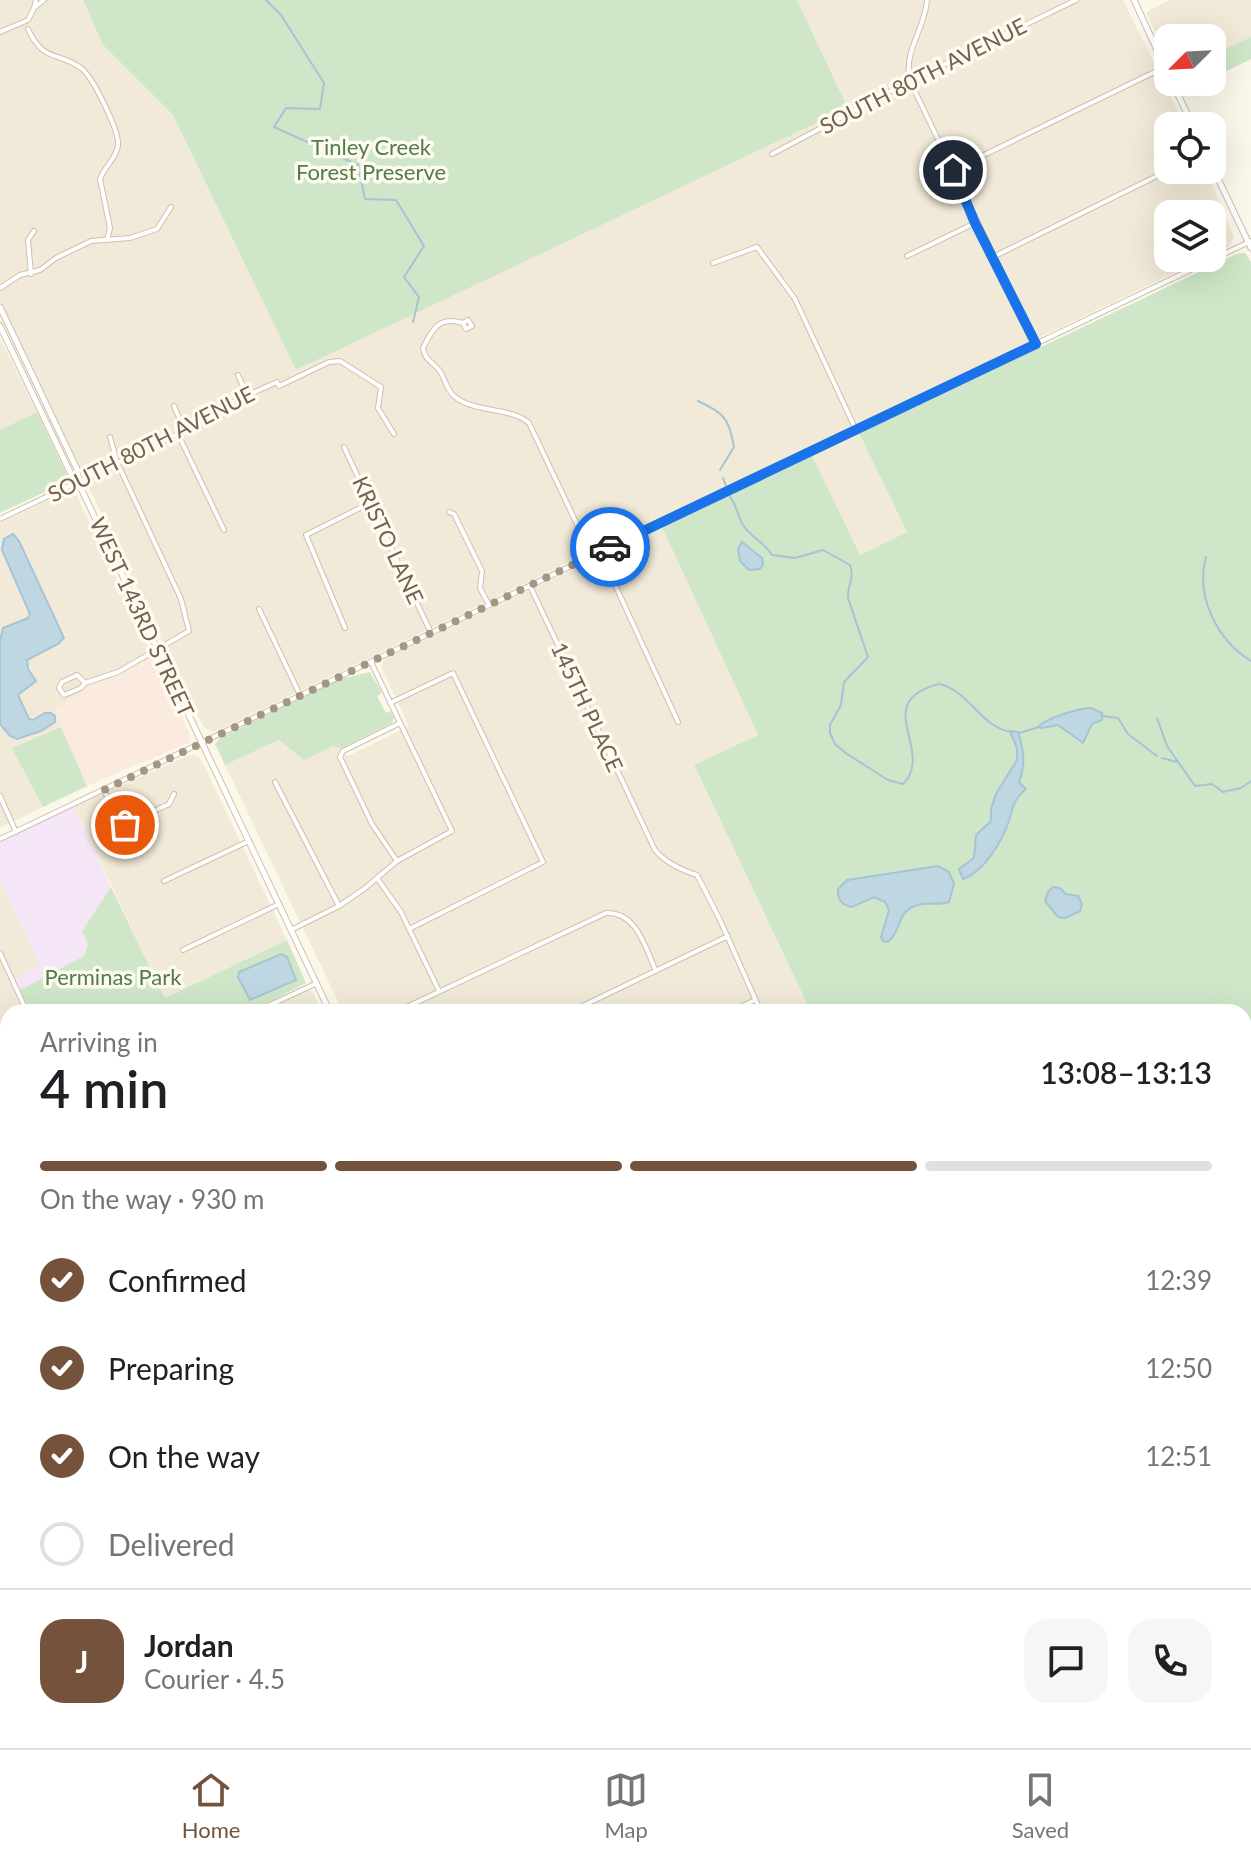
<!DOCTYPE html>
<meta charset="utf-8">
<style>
body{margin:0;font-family:Lato,sans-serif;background:#f6f6f6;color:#202124;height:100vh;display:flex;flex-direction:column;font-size:30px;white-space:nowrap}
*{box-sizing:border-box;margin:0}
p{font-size:26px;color:#757577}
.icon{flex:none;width:44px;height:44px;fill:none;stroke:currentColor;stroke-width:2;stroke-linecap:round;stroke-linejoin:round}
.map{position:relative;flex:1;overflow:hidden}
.drawer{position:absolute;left:0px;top:1004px;width:1252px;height:744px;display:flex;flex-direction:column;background:#fff;border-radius:24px 24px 0 0;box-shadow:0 8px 32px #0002}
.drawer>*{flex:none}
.needle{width:52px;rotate:246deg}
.controls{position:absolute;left:1154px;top:24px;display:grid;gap:16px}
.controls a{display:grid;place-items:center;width:72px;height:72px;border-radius:16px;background:#fff;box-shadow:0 8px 32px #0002;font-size:40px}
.pin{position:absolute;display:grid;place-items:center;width:68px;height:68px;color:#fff;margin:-34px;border:4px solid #fff;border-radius:50%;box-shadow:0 2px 8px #0007}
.courier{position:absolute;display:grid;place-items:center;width:80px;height:80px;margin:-40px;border:6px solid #1a73e8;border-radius:50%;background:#fff;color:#222;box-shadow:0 2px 10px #0007}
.headline em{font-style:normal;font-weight:600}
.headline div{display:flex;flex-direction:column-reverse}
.headline{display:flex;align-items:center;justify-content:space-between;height:136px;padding:0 40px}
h1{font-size:52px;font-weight:600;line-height:60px}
.bar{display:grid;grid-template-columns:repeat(4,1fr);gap:12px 8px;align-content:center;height:96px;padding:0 40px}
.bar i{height:10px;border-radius:6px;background:#e0e0e0}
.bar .selected{background:#74523c}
.bar p{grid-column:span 4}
.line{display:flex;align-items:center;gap:20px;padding:0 40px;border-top:2px solid #e0e0e0}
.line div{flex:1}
.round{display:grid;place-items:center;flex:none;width:84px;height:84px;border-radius:24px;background:#f6f6f6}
ol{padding:0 40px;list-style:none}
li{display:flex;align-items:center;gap:24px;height:88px}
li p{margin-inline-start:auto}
li .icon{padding:8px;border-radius:50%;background:#74523c;color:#fff;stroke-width:4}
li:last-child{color:#757577}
li i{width:44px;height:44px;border:4px solid #e0e0e0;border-radius:50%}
.tabs{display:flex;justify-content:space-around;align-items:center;height:112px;border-top:2px solid #e0e0e0;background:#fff;font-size:22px;color:#757577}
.tabs a{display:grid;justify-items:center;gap:4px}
.tabs .selected{color:#74523c}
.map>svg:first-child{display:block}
.residential{fill:#f2ead8}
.commercial{fill:#faebde}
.education{fill:#f4e5f7}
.green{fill:#cfe7c8}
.water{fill:#bfd7e3;stroke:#a6c4d4;stroke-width:2}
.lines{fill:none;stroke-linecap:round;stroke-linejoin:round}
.stream{stroke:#a6c4d4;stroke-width:2}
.minor-casing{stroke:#ccc1af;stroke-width:6}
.tertiary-casing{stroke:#ccc1af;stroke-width:7}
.secondary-casing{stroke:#cec2ad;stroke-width:7}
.minor{stroke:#fff;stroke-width:4}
.tertiary{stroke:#fff;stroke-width:5}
.secondary{stroke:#fff;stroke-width:5}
.done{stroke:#a39684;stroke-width:8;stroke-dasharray:0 14.4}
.route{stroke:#1a73e8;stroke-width:10}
.labels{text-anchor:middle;stroke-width:7;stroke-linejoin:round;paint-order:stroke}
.street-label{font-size:22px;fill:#73624e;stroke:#fefaef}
.park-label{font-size:22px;fill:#507d4a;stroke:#fefaef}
</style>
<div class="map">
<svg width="1251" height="1748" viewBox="0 0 1251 1748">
<rect width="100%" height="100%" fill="#fbf7e9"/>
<g class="residential">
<path d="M0,0H83L103,45L173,115L296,370L848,107L797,0H1123L1185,126H1168V170H1206L1234,237L1229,246L1212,255V214H1168V258H1205L216,731H210L203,726L0,301Z"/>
<path d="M1170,0H1251V37L1212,55V38H1168V61L1146,12Z"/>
<path d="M0,339L37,412L0,430Z"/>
<path d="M859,433L907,532L860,555L812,455Z"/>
<path d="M73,488L153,657L101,683L88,685L82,692L54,710L61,727L13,748L43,807L0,828V523Z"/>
<path d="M662,527L758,735L694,766L811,1012H343L225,765L280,740L334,746L348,756L409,726L381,667L385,659Z"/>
<path d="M190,755L197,756L202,761L287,940L165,998L74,806Z"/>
<path d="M0,880L41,966L9,981L24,1012H8V1387L0,1371Z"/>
<path d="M307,990L313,992L322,1012H261Z"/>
<path d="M1251,1206V1748H689L685,1740H933L936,1743L943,1740H1244V1209Z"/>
<path d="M0,1689H6L8,1693V1740H32L36,1748H0Z"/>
<path d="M180,1740H668L672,1748H184Z"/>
</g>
<path class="commercial" d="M153,657L190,735V742L87,786L53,710L82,692L88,685L101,683Z"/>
<path class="education" d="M74,806L111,887L82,931L88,944L84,956L20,990L14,979L40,966L0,880V842Z"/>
<g class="green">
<path d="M83,0H797L848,108L296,370L173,115L103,45Z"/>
<path d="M1251,37V59L1212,78V55Z"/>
<path d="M1245,253L1251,262V1206L1244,1209V1012H811L694,765L758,735L662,527L812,455L860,555L907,532L859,433L1237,254Z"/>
<path d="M37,412L67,475L66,482L0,513V430Z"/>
<path d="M370,672L382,693L377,696L386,713L391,711L394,718L392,723L340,749L333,746L304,760L279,740L225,765L215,744L220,738L341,679Z"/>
<path d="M61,727L87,786L43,807L12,748Z"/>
<path d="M111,887L165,998L287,940L306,983L249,1012H30L20,990L84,956L88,944L82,931Z"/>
<path d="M0,1386L8,1396V1680L0,1683Z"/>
<path d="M32,1740H141L125,1748H36Z"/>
</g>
<g class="water">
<path d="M13,534L19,541L64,638L58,644L27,660L28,669L36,681L18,695L29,719L33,720L45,713H51L55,716V722L41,731L17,739L10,736L0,724V641L3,628L28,618L30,614L2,550L4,539Z"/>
<path d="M742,542L762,558L763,565L760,569L749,570L740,561L738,549Z"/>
<path d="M1091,708L1102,713V720L1092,724L1083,743L1058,725L1042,728L1038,727C1046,718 1079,708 1091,708Z"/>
<path d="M1010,731L1018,732C1024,751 1026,763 1019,782L1026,789C1014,799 1013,806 1009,821C1002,841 984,872 963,879L959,869L974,858L976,835L991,821V809L996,794L1017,760V748Z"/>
<path d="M938,866L949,872L954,884L949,902C938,906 927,901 915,906C897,912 901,932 888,942L883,941L881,937L889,910L885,902L874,897L852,907C842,905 837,900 838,889L847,880Z"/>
<path d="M1053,887L1060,888L1066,894L1078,896L1082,904L1080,911L1065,918L1058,917L1045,901L1048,892Z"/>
<path d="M281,954L287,957L296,980L250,1000L238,977L239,972Z"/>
<path d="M0,1426L8,1438V1526L0,1511Z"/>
</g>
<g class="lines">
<g class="stream">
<path d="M266,0L281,15L324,83L320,109L286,108L274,127L358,165L365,199L396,200L424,246L404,277L419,297L413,322"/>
<path d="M698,401C724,413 729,418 734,447L720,470"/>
<path d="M723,478L726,486"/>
<path d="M728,494C737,504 737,515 743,525C751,538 765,542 772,555L795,558L823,550L850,565C855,579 847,585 848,598L868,657L844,682L841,705L830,725V733L835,744L847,754L888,780L903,784C936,751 869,702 939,684C969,690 982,729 1012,732"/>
<path d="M1206,557C1195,596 1217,640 1251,661"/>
<path d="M1103,716L1118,718L1128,734L1157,756"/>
<path d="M1157,718L1167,746L1195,786L1212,784L1223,792L1241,788L1251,781"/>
<path d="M1019,733L1039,727"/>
<path d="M1162,758L1177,762"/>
</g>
<defs>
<g id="minor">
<path d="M36,0L34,8L44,0"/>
<path d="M927,0C925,30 903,50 910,81L1036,344"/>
<path d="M28,29C44,63 57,51 81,68C93,77 120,132 118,146C116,159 104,167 100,179L110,228L107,240"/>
<path d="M0,32L28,20L34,8"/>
<path d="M772,154L910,81L1076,0"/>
<path d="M953,170L1165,67"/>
<path d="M907,256L975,223"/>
<path d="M993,257L1169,170"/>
<path d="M713,263L757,247L795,299L856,430"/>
<path d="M31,274L28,240L34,231"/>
<path d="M0,288L20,275L40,270L56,258L91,241L130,238L157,229L171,207"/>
<path d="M463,323L468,320L472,326L466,329L463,323C439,316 433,328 423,348C424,360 435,363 441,373C445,380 447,389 453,395C473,414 510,406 529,423L592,556"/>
<path d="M238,375L247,395"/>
<path d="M174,406L184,429"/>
<path d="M178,434L224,530"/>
<path d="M344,447L431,633"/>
<path d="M449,512L454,514L482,571L480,588L489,605"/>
<path d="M0,519L178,434L208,413L277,382L279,386L329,362L340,361L381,387L378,408L394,434"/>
<path d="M600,552L678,722"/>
<path d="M530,586L655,850C666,863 681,870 697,875L720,920L761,1012"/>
<path d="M259,609L300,695"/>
<path d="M345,628L306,535L370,503"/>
<path d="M85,683L77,675L62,682L59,688L64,695L81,688L85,683L118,672L189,631L181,599L117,462L110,437"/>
<path d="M390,703L453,673L543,862L409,929"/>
<path d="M275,782L339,906"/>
<path d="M104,790L118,821L125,825L169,804L174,794"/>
<path d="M0,796L16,832"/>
<path d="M0,839L1251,241"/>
<path d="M397,861L372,824L340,757L343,751L400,723"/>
<path d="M377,878L401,912L439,991"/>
<path d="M164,881L249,841"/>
<path d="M291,930L339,906L364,889L397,861L452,831L371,662"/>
<path d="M183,950L279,904"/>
<path d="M0,953L27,1012"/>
<path d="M276,1002L281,1012"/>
<path d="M255,1012L317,983"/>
<path d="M396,1012L606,913C637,912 645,947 656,971"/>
<path d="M570,1012L728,936"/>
<path d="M730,1012L755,1000"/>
<path d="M0,1047L8,1043"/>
<path d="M0,1126L8,1117"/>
<path d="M0,1145L8,1163"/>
<path d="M1244,1248L1251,1245"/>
<path d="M1244,1270L1251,1284"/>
<path d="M0,1284L8,1280"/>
<path d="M0,1362L8,1358"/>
<path d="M1244,1370L1251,1367"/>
<path d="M0,1377L8,1391"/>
<path d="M1244,1425L1251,1440"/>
<path d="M1244,1592L1251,1606"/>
<path d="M0,1687L8,1683"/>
<path d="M176,1740L180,1748"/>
<path d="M477,1740L478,1748"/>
<path d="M627,1740L630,1748"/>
<path d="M726,1740H735"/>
<path d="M765,1740C777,1748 788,1746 801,1740"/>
<path d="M1024,1740L1028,1748"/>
<path d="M1099,1740L1102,1748"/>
<path d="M1239,1740L1242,1748"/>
<path d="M201,1748L217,1740"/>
<path d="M355,1748L370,1740"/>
<path d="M659,1748L674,1740"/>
<path d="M1158,1748L1174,1740"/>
</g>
<g id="tertiary">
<path d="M1134,0L1168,74"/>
<path d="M1172,82L1193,126"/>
<path d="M1212,166L1251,248"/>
</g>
<g id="secondary">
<path d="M0,307L77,469L78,481"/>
<path d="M0,326L71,474L78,482L330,1012"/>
<path d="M676,1740L680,1748"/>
</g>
</defs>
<use href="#minor" class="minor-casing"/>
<use href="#tertiary" class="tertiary-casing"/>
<use href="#secondary" class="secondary-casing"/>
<use href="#minor" class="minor"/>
<use href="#tertiary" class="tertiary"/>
<use href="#secondary" class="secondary"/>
</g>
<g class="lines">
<path class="done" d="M125,825L118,821L104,790L610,547"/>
<path class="route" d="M610,547L1036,344L975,223L953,170"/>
</g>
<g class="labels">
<g class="street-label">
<text transform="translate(923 76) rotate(-27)" y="8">SOUTH 80TH AVENUE</text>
<text transform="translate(151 444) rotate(-27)" y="8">SOUTH 80TH AVENUE</text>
<text transform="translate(388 540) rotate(65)" y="8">KRISTO LANE</text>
<text transform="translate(142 617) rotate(65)" y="8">WEST 143RD STREET</text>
<text transform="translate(587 707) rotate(65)" y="8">145TH PLACE</text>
</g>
<g class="park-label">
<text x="371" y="155">Tinley Creek<tspan x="371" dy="25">Forest Preserve</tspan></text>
<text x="113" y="985">Perminas Park</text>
</g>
</g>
</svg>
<div class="controls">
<a><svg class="needle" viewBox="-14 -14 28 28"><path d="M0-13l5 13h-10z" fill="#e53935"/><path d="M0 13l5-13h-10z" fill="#757577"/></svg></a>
<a><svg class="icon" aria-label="locate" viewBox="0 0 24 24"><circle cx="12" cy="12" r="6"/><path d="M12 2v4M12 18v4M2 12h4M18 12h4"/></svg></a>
<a><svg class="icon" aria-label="layers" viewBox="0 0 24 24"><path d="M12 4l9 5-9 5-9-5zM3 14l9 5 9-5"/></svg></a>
</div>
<div class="pin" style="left:125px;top:825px;background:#ea580c"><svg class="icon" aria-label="bag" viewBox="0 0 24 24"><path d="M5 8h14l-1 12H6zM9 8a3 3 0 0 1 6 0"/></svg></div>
<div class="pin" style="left:953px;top:170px;background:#1f2937"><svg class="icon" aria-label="home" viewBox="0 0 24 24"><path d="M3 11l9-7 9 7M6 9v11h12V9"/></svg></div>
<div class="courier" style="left:610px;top:547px"><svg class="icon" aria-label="car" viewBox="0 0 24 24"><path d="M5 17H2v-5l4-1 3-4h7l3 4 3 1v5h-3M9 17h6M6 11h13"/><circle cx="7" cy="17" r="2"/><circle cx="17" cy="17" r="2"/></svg></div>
<section class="drawer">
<div class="headline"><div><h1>4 min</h1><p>Arriving in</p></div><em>13:08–13:13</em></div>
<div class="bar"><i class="selected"></i><i class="selected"></i><i class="selected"></i><i></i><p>On the way · 930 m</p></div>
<ol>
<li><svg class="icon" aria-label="check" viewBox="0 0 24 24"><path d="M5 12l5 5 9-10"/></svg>Confirmed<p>12:39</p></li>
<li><svg class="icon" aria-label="check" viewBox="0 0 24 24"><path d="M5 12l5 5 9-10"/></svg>Preparing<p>12:50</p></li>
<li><svg class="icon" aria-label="check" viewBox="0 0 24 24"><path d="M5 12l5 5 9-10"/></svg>On the way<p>12:51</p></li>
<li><i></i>Delivered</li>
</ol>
<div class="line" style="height:144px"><b class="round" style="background:#74523c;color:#fff">J</b><div><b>Jordan</b><p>Courier · 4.5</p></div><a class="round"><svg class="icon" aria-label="chat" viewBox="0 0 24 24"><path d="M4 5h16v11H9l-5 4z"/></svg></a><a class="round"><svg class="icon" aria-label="phone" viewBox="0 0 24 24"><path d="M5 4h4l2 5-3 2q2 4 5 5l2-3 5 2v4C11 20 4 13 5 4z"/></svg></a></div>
</section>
</div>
<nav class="tabs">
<a class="selected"><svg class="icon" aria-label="home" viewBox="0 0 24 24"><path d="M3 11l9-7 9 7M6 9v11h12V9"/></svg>Home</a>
<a><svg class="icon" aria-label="map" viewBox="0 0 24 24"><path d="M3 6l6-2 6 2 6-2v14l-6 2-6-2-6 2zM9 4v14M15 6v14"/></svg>Map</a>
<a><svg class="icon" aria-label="saved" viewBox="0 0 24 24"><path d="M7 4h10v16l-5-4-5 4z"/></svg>Saved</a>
</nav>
